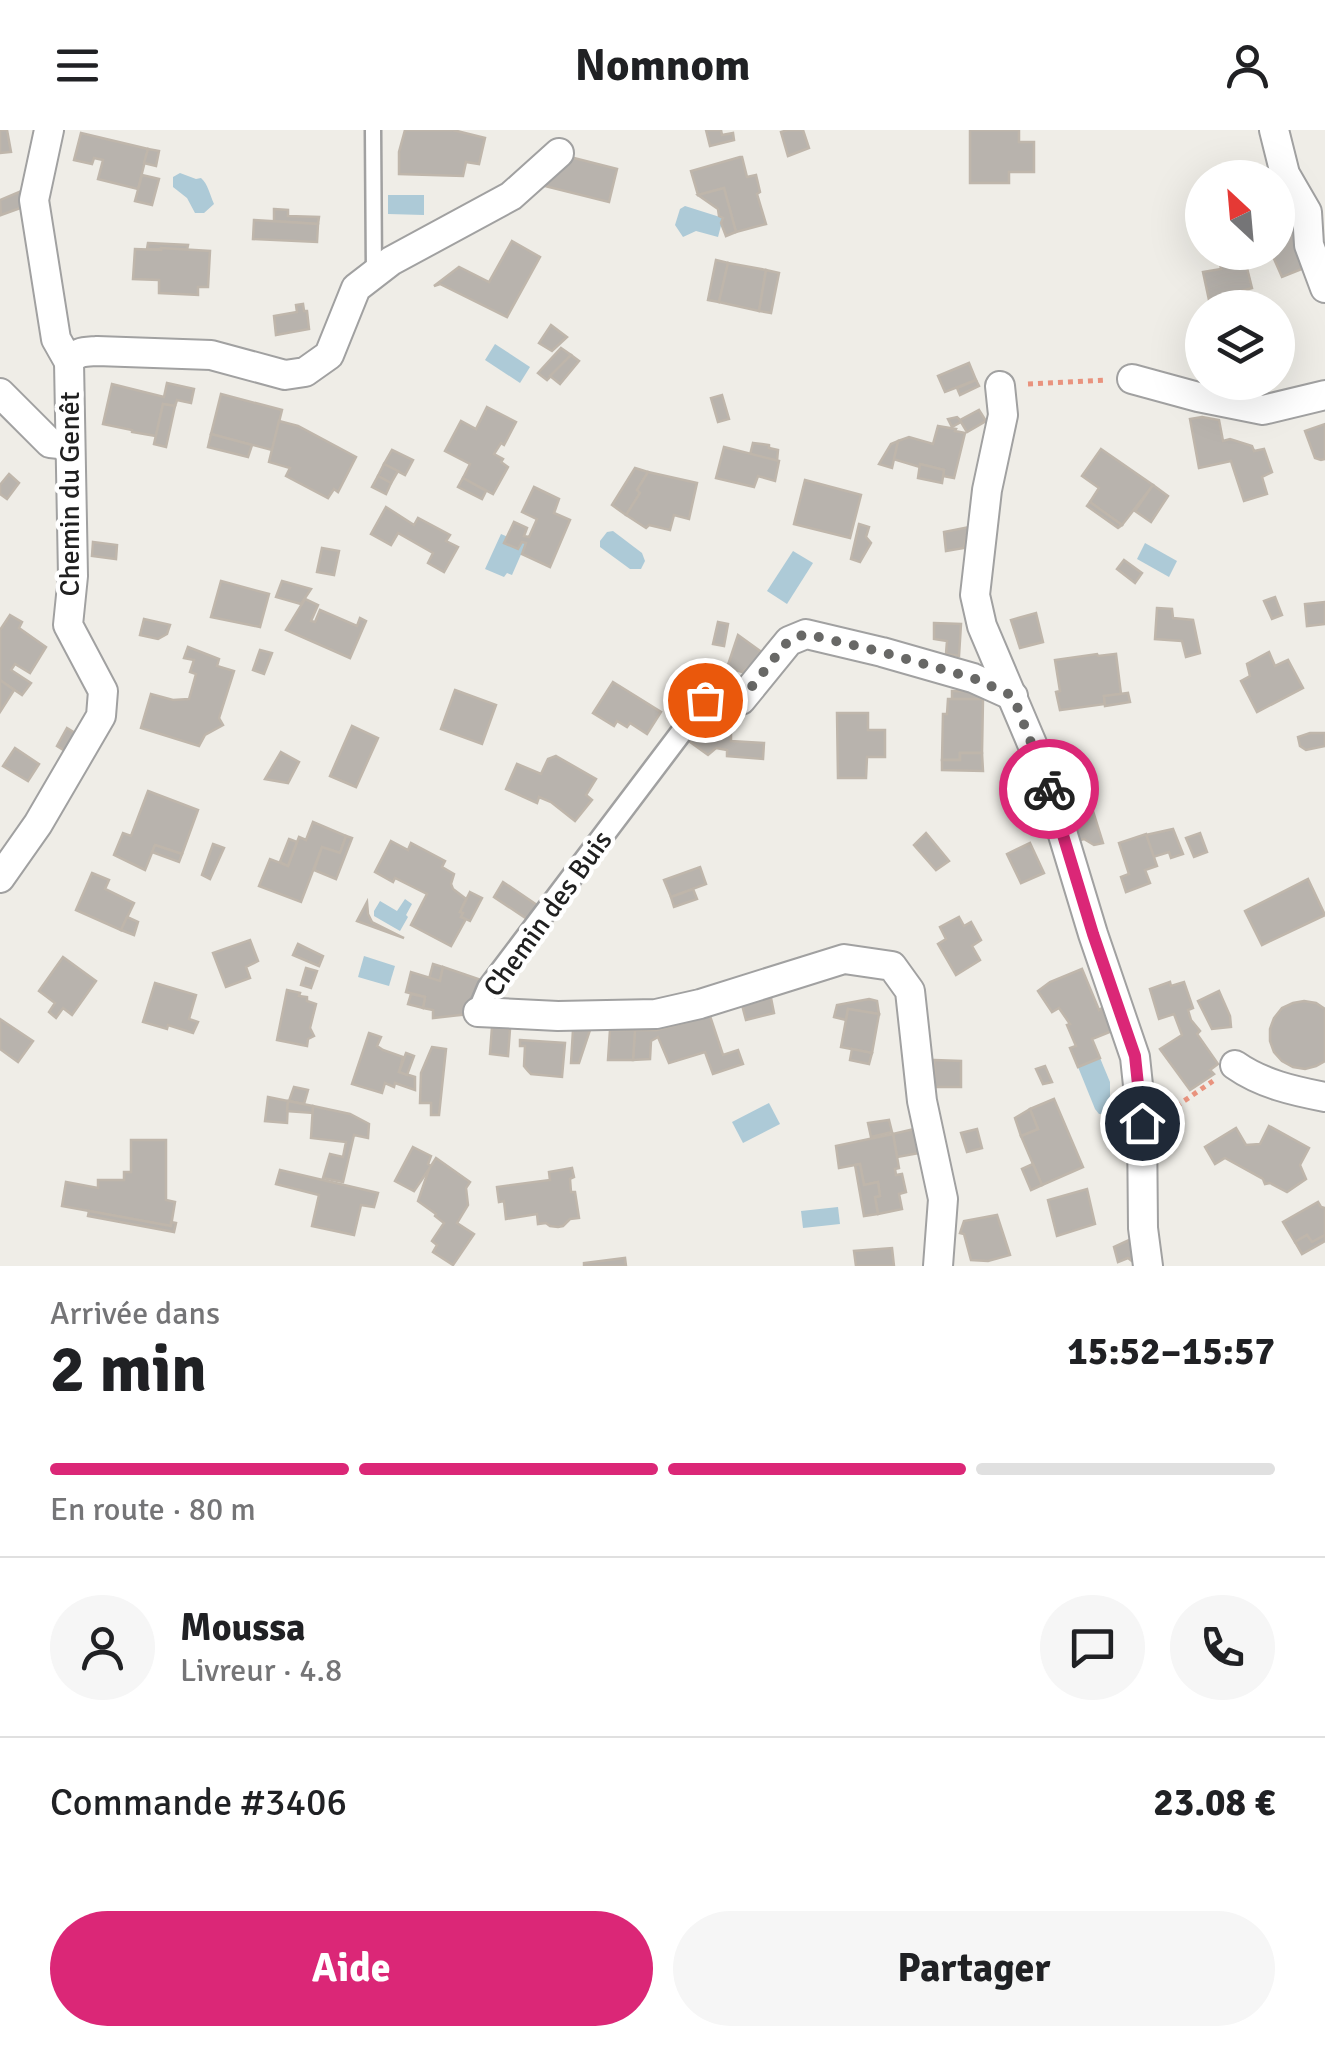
<!DOCTYPE html>
<html lang="fr">
<meta charset="utf-8">
<style>
body{margin:0;font-family:Signika,sans-serif;background:#f6f6f6;color:#202124;height:100vh;display:flex;flex-direction:column;font-size:38px;white-space:nowrap}
*{box-sizing:border-box;margin:0}
p{font-size:32px;color:#757577}
.icon{flex:none;width:55px;height:55px;fill:none;stroke:currentColor;stroke-width:2;stroke-linecap:round;stroke-linejoin:round}
.map{position:relative;height:1136px;overflow:hidden}
.sheet{display:flex;flex-direction:column;background:#fff;flex:1}
.sheet>*{flex:none}
.needle{width:65px;rotate:334deg}
.tools{position:absolute;left:1185px;top:30px;display:grid;gap:20px}
.tools a{display:grid;place-items:center;width:110px;height:110px;border-radius:50%;background:#fff;box-shadow:0 10px 40px #0002;font-size:50px}
.pin{position:absolute;display:grid;place-items:center;width:85px;height:85px;color:#fff;margin:-42px;border:5px solid #fff;border-radius:50%;box-shadow:0 2px 10px #0007}
.courier{position:absolute;display:grid;place-items:center;width:100px;height:100px;margin:-50px;border:8px solid #db2777;border-radius:50%;background:#fff;color:#222;box-shadow:0 2px 12px #0007}
.head em{font-style:normal;font-weight:800}
.head div{display:flex;flex-direction:column-reverse}
.head{display:flex;align-items:center;justify-content:space-between;height:170px;padding:0 50px}
h1{font-size:65px;font-weight:800;line-height:75px}
.bar{display:grid;grid-template-columns:repeat(4,1fr);gap:15px 10px;align-content:center;height:120px;padding:0 50px}
.bar i{height:12px;border-radius:8px;background:#e0e0e0}
.bar .on{background:#db2777}
.bar p{grid-column:span 4}
.line{display:flex;align-items:center;gap:25px;padding:0 50px;border-top:2px solid #e0e0e0}
.line div{flex:1}
.round{display:grid;place-items:center;flex:none;width:105px;height:105px;border-radius:52px;background:#f6f6f6}
.primary-button{display:flex;gap:20px;margin-top:auto;padding:20px 50px}
.primary-button a{flex:1;height:115px;border-radius:60px;background:#db2777;color:#fff;font-size:40px;font-weight:800;line-height:115px;text-align:center}
.primary-button a+a{background:#f6f6f6;color:#202124}
header{display:flex;justify-content:space-between;align-items:center;height:130px;padding:0 50px;background:#fff;font-size:45px;font-weight:800}
.map>svg:first-child{display:block}
.water{fill:#adcad7}
.building{fill:#b8b3ad;stroke:#bfb6ab;stroke-width:2.5}
.lines{fill:none;stroke-linecap:round;stroke-linejoin:round}
.service-casing{stroke:#a1a1a1;stroke-width:19}
.pedestrian-casing{stroke:#a1a1a1;stroke-width:25}
.minor-casing{stroke:#a1a1a1;stroke-width:32}
.path{stroke:#e9937e;stroke-width:5;stroke-dasharray:5 5;stroke-linecap:butt}
.service{stroke:#fff;stroke-width:14}
.pedestrian{stroke:#fff;stroke-width:20}
.minor{stroke:#fff;stroke-width:28}
.done{stroke:#686866;stroke-width:10;stroke-dasharray:0 18}
.route{stroke:#db2777;stroke-width:12}
.labels{text-anchor:middle;stroke-width:9;stroke-linejoin:round;paint-order:stroke}
.street-label{font-size:28px;fill:#202020;stroke:#fff}
</style>
<header><svg class="icon" aria-label="menu" viewBox="0 0 24 24"><path d="M4 6h16M4 12h16M4 18h16"/></svg>Nomnom<svg class="icon" aria-label="person" viewBox="0 0 24 24"><circle cx="12" cy="8" r="4"/><path d="M4 21q1-7 8-7t8 7"/></svg></header>
<div class="map">
<svg width="1325" height="1136" viewBox="0 0 1325 1136">
<rect width="100%" height="100%" fill="#efede7"/>
<g class="water">
<path d="M180,43L196,49L201,48C208,54 210,65 214,74L204,83H195L187,68L173,57V47Z"/>
<path d="M388,65H424V85L388,84Z"/>
<path d="M685,76L723,88L718,107L696,101L683,107L675,95L680,79Z"/>
<path d="M495,214L530,237L520,253L485,230Z"/>
<path d="M613,401L642,423L645,431L641,439H630L600,417V411L607,402Z"/>
<path d="M501,404L508,407L505,413L517,419L522,412L526,413L512,445L507,443L504,447L485,439Z"/>
<path d="M1145,413L1177,431L1169,447L1137,429Z"/>
<path d="M793,421L813,433L787,474L767,461Z"/>
<path d="M405,769L412,774L406,785L408,787L400,801L374,786V781L380,771L397,781Z"/>
<path d="M364,826L395,836L389,856L358,847Z"/>
<path d="M1100,928L1110,952V979L1105,984H1099L1095,979L1078,937Z"/>
<path d="M769,973L780,994L743,1013L732,992Z"/>
<path d="M838,1077L840,1094L803,1098L801,1081Z"/>
</g>
<g class="building">
<path d="M0,0H7L11,22L0,23Z"/>
<path d="M405,0H453L485,8L479,34L466,32L463,46L399,44V22Z"/>
<path d="M706,0H721L722,5L733,3L734,10L710,16Z"/>
<path d="M788,0H803L809,18L788,26L781,2Z"/>
<path d="M970,0H1019V12H1034V42H1009V53H970Z"/>
<path d="M81,3L148,19L138,59L98,49L103,30L94,28L92,34L74,30Z"/>
<path d="M148,19L159,21L156,36L144,33Z"/>
<path d="M566,26L617,39L609,72L541,55Z"/>
<path d="M740,27H742L747,47L756,45L760,62L757,64L766,94L736,102L724,58L698,65L691,41Z"/>
<path d="M142,45L159,49L152,75L135,71Z"/>
<path d="M724,58L736,102L726,106L721,93L723,88L719,86L718,79L698,65Z"/>
<path d="M24,60L23,77L1,85L0,70Z"/>
<path d="M1202,69V103L1197,104L1190,72Z"/>
<path d="M274,79L288,80V86L319,87L318,94L274,91Z"/>
<path d="M254,90L318,94L317,112L253,109Z"/>
<path d="M1293,93L1314,134L1282,147L1271,122H1278V99Z"/>
<path d="M512,111L540,127L507,187L440,154L434,156L459,137L489,152Z"/>
<path d="M148,113L188,115L187,120L147,119Z"/>
<path d="M161,118L210,121L208,157H198V165L159,163V150L133,149L135,119L161,120Z"/>
<path d="M1218,122H1235L1237,128L1244,126L1252,158L1209,170L1203,142L1221,139Z"/>
<path d="M716,130L728,133L719,172L708,170Z"/>
<path d="M728,133L766,140L759,181L719,172Z"/>
<path d="M766,140L779,143L771,183L759,181Z"/>
<path d="M303,174L304,181H307L309,199L276,205L274,186L297,182L296,175Z"/>
<path d="M551,195L567,207L552,221L539,213Z"/>
<path d="M561,218L571,225L547,250L538,243Z"/>
<path d="M571,225L579,231L560,254L550,246Z"/>
<path d="M969,233L976,250L945,262L938,246Z"/>
<path d="M976,250L979,256L960,265L957,258Z"/>
<path d="M167,253L194,259L191,273L177,270L175,276L163,274L156,306L132,302V300L103,294L112,254L164,267Z"/>
<path d="M221,264L282,280L272,320L211,304Z"/>
<path d="M722,265L729,289L718,292L711,268Z"/>
<path d="M163,274L175,276L166,317L154,314Z"/>
<path d="M487,277L516,292L504,315L501,313L494,324L503,329L501,332L508,337L493,364L463,348L470,334L445,321L461,291L476,299Z"/>
<path d="M979,280L986,291L967,302L961,292L952,297L948,289L957,287L960,290Z"/>
<path d="M1202,287L1219,290L1223,311L1230,309L1252,316L1254,321L1264,319L1272,342L1262,347L1267,364L1244,371L1231,331L1199,338L1190,289Z"/>
<path d="M279,291L298,296L356,327L338,362L334,359L328,368L286,346L290,338L269,332Z"/>
<path d="M1325,294V329L1321,330L1315,328L1305,301Z"/>
<path d="M938,296L956,299L955,301L965,303L954,348L943,346L944,340L920,334V337L893,329L898,311L909,307L933,314Z"/>
<path d="M211,304L252,315L248,327L208,317Z"/>
<path d="M898,311L892,338L879,334L891,314Z"/>
<path d="M753,313L769,315V318L778,320L777,331L750,325Z"/>
<path d="M724,317L779,331L775,351L758,346L754,357L716,348Z"/>
<path d="M1101,319L1153,355L1122,395L1090,372L1099,358L1082,346Z"/>
<path d="M392,320L413,330L405,345L384,334Z"/>
<path d="M384,334L398,341L391,353L378,346Z"/>
<path d="M920,334L944,340L942,353L918,348Z"/>
<path d="M635,338L648,342L637,360L640,363L626,385L612,375Z"/>
<path d="M648,342L697,353L689,389L674,385L670,400L649,395L646,398L626,385L640,363L637,360Z"/>
<path d="M9,344L19,353L7,369L0,364V355Z"/>
<path d="M378,346L391,353L386,364L372,357Z"/>
<path d="M463,348L486,361L482,369L458,357Z"/>
<path d="M805,350L861,365L850,408L794,394Z"/>
<path d="M1153,355L1168,366L1151,392L1135,381Z"/>
<path d="M534,357L559,369L554,383L570,390L550,437L522,424L526,413L522,412L518,419L504,413L514,392L527,398L524,406L529,407L537,389L522,382Z"/>
<path d="M1090,372L1122,395L1118,398L1087,376Z"/>
<path d="M386,377L414,395L418,388L450,405L446,411L458,417L444,442L428,433L433,423L398,403L391,415L371,404Z"/>
<path d="M859,394L869,397L866,407L871,413L860,432L851,429Z"/>
<path d="M969,397L964,418L946,421L944,402Z"/>
<path d="M93,412L117,415L116,429L92,426Z"/>
<path d="M322,418L339,421L334,445L317,442Z"/>
<path d="M1124,430L1142,443L1135,453L1117,439Z"/>
<path d="M221,451L269,464L260,497L211,487Z"/>
<path d="M282,451L311,459L301,474L276,467Z"/>
<path d="M1275,467L1282,485L1272,489L1264,471Z"/>
<path d="M305,469L318,475L311,491L315,492L320,480L357,496L360,488L366,491L350,528L286,500Z"/>
<path d="M1325,472V494L1307,496L1305,474Z"/>
<path d="M1157,478L1172,479L1173,488L1193,490L1200,523L1186,527L1182,511L1155,509Z"/>
<path d="M1036,483L1043,512L1020,518L1011,490Z"/>
<path d="M10,485L22,492L19,498L46,517L30,543L15,534L11,540L31,553L22,565L0,550V500Z"/>
<path d="M144,489L170,495L167,504L158,509L140,505Z"/>
<path d="M718,492L728,494L724,516L713,514Z"/>
<path d="M934,493L961,494L959,526L946,524L947,511L934,509Z"/>
<path d="M738,505L763,523L758,530L742,542L727,538Z"/>
<path d="M188,517L219,529L217,536L234,541L219,588L223,595L205,605L199,616L141,598L151,564L173,570L189,569L196,544L190,542L194,530L184,528Z"/>
<path d="M260,520L272,523L264,544L253,540Z"/>
<path d="M1269,522L1275,536L1288,530L1303,558L1257,582L1241,551L1250,546L1247,534Z"/>
<path d="M1097,524L1098,526L1116,524L1121,564L1104,566L1105,574L1060,580L1056,562L1060,561L1055,530Z"/>
<path d="M0,550L14,560L0,582Z"/>
<path d="M613,552L661,582L647,604L630,593L627,597L617,591L614,596L593,583Z"/>
<path d="M455,560L496,575L482,614L441,599Z"/>
<rect x="952" y="561" width="31" height="8"/>
<path d="M1128,563L1130,572L1105,576L1104,566Z"/>
<path d="M948,569H983L982,623H960V630H942L943,584H947Z"/>
<path d="M837,583H868V600H885V627H867L866,648H838Z"/>
<path d="M707,584L723,593L731,604V611L764,613L763,629L727,626V620L716,618L708,625L686,609Z"/>
<path d="M352,596L378,608L356,657L330,646Z"/>
<path d="M67,598L80,606L70,624L57,616Z"/>
<path d="M1310,603H1325V616L1306,620L1300,616L1298,607Z"/>
<path d="M15,618L39,634L28,651L3,636Z"/>
<path d="M281,622L299,632L288,653L265,649Z"/>
<path d="M960,623H982L983,641L942,640V630H960Z"/>
<path d="M556,626L596,649L586,665L592,670L575,691L551,672L539,667L537,673L506,659L517,634L541,644L548,629Z"/>
<path d="M148,661L198,680L182,724L155,715L145,740L114,725L123,703L131,706Z"/>
<path d="M1066,668L1092,678L1103,713L1094,715L1084,709L1074,712Z"/>
<path d="M313,692L346,706L340,723L322,717L301,772L259,756L270,729L288,736L299,707L306,710Z"/>
<path d="M1173,699L1183,724L1171,728L1169,722L1153,727L1146,705Z"/>
<path d="M926,703L949,731L936,740L914,715Z"/>
<path d="M1200,703L1207,722L1194,727L1186,708Z"/>
<path d="M1146,704L1157,736L1145,740L1150,753L1126,762L1121,747L1129,744L1119,713Z"/>
<path d="M346,706L352,708L336,749L314,740L322,717L340,723Z"/>
<path d="M289,709L297,712L288,736L280,732Z"/>
<path d="M391,711L408,720L411,713L445,731L442,737L454,744L451,754L453,759L466,769L460,782L463,783L461,787L466,789L451,816L411,795L427,764L395,748L393,752L375,742Z"/>
<path d="M1030,713L1044,743L1021,753L1007,724Z"/>
<path d="M213,714L224,718L210,749L202,745Z"/>
<path d="M155,715L182,724L179,732L152,722Z"/>
<path d="M700,737L706,754L671,767L664,750Z"/>
<path d="M92,743L109,750L105,759L134,773L121,800L76,780Z"/>
<path d="M1308,749L1325,785L1262,815L1245,781Z"/>
<path d="M503,752L540,777L530,791L494,767Z"/>
<path d="M693,759L697,769L674,777L671,767Z"/>
<path d="M470,762L482,768L470,791L461,787L463,783L460,782Z"/>
<path d="M367,772L368,784L372,792L404,808L357,791Z"/>
<path d="M127,787L138,792L134,805L121,800Z"/>
<path d="M959,787L964,796L971,792L981,810L972,816L980,830L956,845L938,814L946,809L940,797Z"/>
<path d="M250,810L258,831L246,837L250,848L226,857L213,823Z"/>
<path d="M298,814L323,826L319,836L293,825Z"/>
<path d="M63,827L96,851L72,885L63,878L56,888L49,882L55,873L39,861Z"/>
<path d="M433,834L443,837L440,851L429,849Z"/>
<path d="M443,837L484,851L469,884L433,888V880L423,878L425,867L406,862L411,842L440,851Z"/>
<path d="M306,838L317,841L311,858L301,855Z"/>
<path d="M1082,839L1099,880L1102,878L1112,901L1092,909L1100,928L1078,937L1070,918L1076,916L1067,895L1070,894L1059,878L1052,882L1038,861L1050,852Z"/>
<path d="M1170,852L1171,856L1184,852L1193,878L1188,880L1191,890L1200,901L1197,904L1218,934L1210,940L1214,944L1190,960L1160,919L1182,905L1174,884L1159,889L1150,859Z"/>
<path d="M155,853L196,865L189,889L198,892L193,903L168,895L167,899L143,892Z"/>
<path d="M287,860L300,863L299,866L307,867V871L316,874L310,898L314,906L308,909L307,916L277,910Z"/>
<path d="M1219,861L1230,886L1231,897L1212,899L1198,871Z"/>
<path d="M411,864L425,867L423,878L408,874Z"/>
<path d="M771,868L774,883L746,890L742,875Z"/>
<path d="M869,869L877,871L879,884L848,879L846,890L834,887L837,875Z"/>
<path d="M1304,871L1316,873L1325,879V931L1316,936L1305,939L1293,937L1282,931L1274,922L1270,911V899L1274,888L1282,878L1293,873Z"/>
<path d="M848,879L879,884L872,923L841,917Z"/>
<path d="M710,886L723,925L738,920L743,934L713,944L705,922L669,933L658,907L651,911L650,929L633,930L635,900H657Z"/>
<path d="M0,889L33,911L18,932L0,919Z"/>
<path d="M492,897L510,899L508,926L490,924Z"/>
<path d="M573,900H590L579,933H571Z"/>
<path d="M610,900H635L633,930H608Z"/>
<path d="M369,903L381,907L377,916L383,920L403,927L399,942L415,947V960L395,953L394,957L385,953L382,963L352,954Z"/>
<path d="M520,910L565,913L562,947L531,944L528,941L524,936L525,916H520Z"/>
<path d="M432,917L446,919L439,985H431V973H420L421,943Z"/>
<path d="M852,919L872,923L869,934L850,930Z"/>
<path d="M406,923L414,926L407,945L399,942Z"/>
<path d="M934,930L961,931V957H935Z"/>
<path d="M1045,936L1052,952L1043,954L1036,939Z"/>
<path d="M294,957L308,960L304,974L289,971Z"/>
<path d="M268,967L288,971L287,993L265,991Z"/>
<path d="M1054,969L1083,1037L1042,1055L1021,1006L1038,999L1030,979Z"/>
<path d="M288,971L313,976V983L287,981Z"/>
<path d="M313,976L350,984L369,994L368,1008L354,1005L343,1052L323,1048L330,1024L343,1027L346,1012L311,1008Z"/>
<path d="M1030,979L1038,999L1021,1006L1015,988Z"/>
<path d="M889,990L892,1002L871,1007L868,993Z"/>
<path d="M1269,996L1309,1018L1300,1035L1306,1049L1287,1062L1270,1053L1265,1054L1263,1049L1225,1028L1215,1034L1205,1017L1236,998L1246,1015L1260,1014Z"/>
<path d="M914,999L919,1023L897,1027L893,1004Z"/>
<path d="M977,999L982,1018L967,1022L961,1003Z"/>
<path d="M893,1004L899,1038L895,1039L896,1045L902,1044L906,1062L899,1064L902,1079L878,1084L875,1067L880,1066L878,1052L864,1055L860,1034L839,1038L836,1016Z"/>
<path d="M131,1010H166V1070L175,1072L171,1096L62,1076L66,1052L98,1058V1050H124V1042H131Z"/>
<path d="M413,1017L431,1026L428,1034L431,1036L414,1061L395,1051Z"/>
<path d="M436,1028L470,1052L466,1058L468,1075L457,1093L474,1104L453,1135L433,1122L437,1115L432,1111L444,1093L435,1086L436,1084L418,1071L429,1039Z"/>
<path d="M860,1034L864,1055L878,1052L880,1066L875,1067L878,1084L864,1086L855,1035Z"/>
<path d="M1033,1034L1042,1055L1031,1060L1022,1039Z"/>
<path d="M572,1038L574,1047L570,1049L571,1062H575L579,1088L570,1089L563,1096L558,1097L550,1096L546,1093L538,1094L537,1084L506,1089L504,1071L499,1072L497,1057L550,1050L549,1042Z"/>
<path d="M280,1040L378,1063L374,1077L361,1075L354,1105L312,1096L319,1065L276,1054Z"/>
<path d="M1087,1059L1095,1094L1057,1106L1048,1070Z"/>
<path d="M1318,1072L1321,1077L1325,1078V1105L1312,1112L1307,1105L1295,1112L1283,1092Z"/>
<path d="M89,1081L171,1096V1092L176,1093L174,1102L88,1086Z"/>
<path d="M997,1085L1010,1125L988,1131L971,1130L964,1104L960,1103L964,1091Z"/>
<path d="M1140,1105V1116L1132,1131L1128,1128L1118,1132L1114,1117Z"/>
<path d="M1307,1105L1312,1112L1325,1105V1111L1302,1124L1295,1112Z"/>
<path d="M892,1118L894,1136H856L854,1121Z"/>
<path d="M625,1128L626,1136H584V1133Z"/>
</g>
<g class="lines">
<defs>
<path id="service" d="M373,0L374,144"/>
<path id="pedestrian" d="M478,882L488,858L705,571"/>
<g id="minor">
<path d="M49,0L34,70L56,209L69,232"/>
<path d="M1274,0L1285,44L1307,82L1309,115L1325,158"/>
<path d="M1132,249L1198,267L1263,280L1325,265"/>
<path d="M1000,256L1003,285L987,360L975,465L982,496L1044,642L1093,804L1135,927L1142,993L1143,1098L1148,1136"/>
<path d="M0,263L50,313L69,315"/>
<path d="M705,571L741,570L789,511L806,504L882,522L973,548L1013,566"/>
<path d="M0,748L38,694L101,586L103,561L68,495L73,446L69,232C76,221 85,222 97,221L211,225L285,245L305,242L329,225L356,158L391,131L511,66L559,23"/>
<path d="M478,882L558,886L656,884L700,874L844,829L892,836L910,861L922,971L943,1069L938,1136"/>
<path d="M1235,935C1262,954 1294,961 1325,967"/>
</g>
</defs>
<use href="#service" class="service-casing"/>
<use href="#pedestrian" class="pedestrian-casing"/>
<use href="#minor" class="minor-casing"/>
<g class="path">
<path d="M1028,254L1107,250"/>
<path d="M1168,982L1213,951"/>
</g>
<use href="#service" class="service"/>
<use href="#pedestrian" class="pedestrian"/>
<use href="#minor" class="minor"/>
</g>
<g class="lines">
<path class="done" d="M705,570H741L789,510L806,504L882,522L973,548L1013,566L1049,659"/>
<path class="route" d="M1049,659L1093,804L1135,926L1142,993"/>
</g>
<g class="labels">
<g class="street-label">
<text transform="translate(69 364) rotate(-90)" y="10">Chemin du Genêt</text>
<text transform="translate(547 783) rotate(-54)" y="10">Chemin des Buis</text>
</g>
</g>
</svg>
<div class="tools">
<a><svg class="needle" viewBox="-14 -14 28 28"><path d="M0-13l5 13h-10z" fill="#e53935"/><path d="M0 13l5-13h-10z" fill="#757577"/></svg></a>
<a><svg class="icon" aria-label="layers" viewBox="0 0 24 24"><path d="M12 4l9 5-9 5-9-5zM3 14l9 5 9-5"/></svg></a>
</div>
<div class="pin" style="left:705px;top:570px;background:#ea580c"><svg class="icon" aria-label="bag" viewBox="0 0 24 24"><path d="M5 8h14l-1 12H6zM9 8a3 3 0 0 1 6 0"/></svg></div>
<div class="pin" style="left:1142px;top:993px;background:#1f2937"><svg class="icon" aria-label="home" viewBox="0 0 24 24"><path d="M3 11l9-7 9 7M6 9v11h12V9"/></svg></div>
<div class="courier" style="left:1049px;top:659px"><svg class="icon" aria-label="bike" viewBox="0 0 24 24"><circle cx="6" cy="16" r="4"/><circle cx="18" cy="16" r="4"/><path d="M6 16l4-8h5l3 8M10 8l3 8H6M13 5h3"/></svg></div>
</div>
<section class="sheet">
<div class="head"><div><h1>2 min</h1><p>Arrivée dans</p></div><em>15:52–15:57</em></div>
<div class="bar"><i class="on"></i><i class="on"></i><i class="on"></i><i></i><p>En route · 80 m</p></div>
<div class="line" style="height:180px"><a class="round"><svg class="icon" aria-label="person" viewBox="0 0 24 24"><circle cx="12" cy="8" r="4"/><path d="M4 21q1-7 8-7t8 7"/></svg></a><div><b>Moussa</b><p>Livreur · 4.8</p></div><a class="round"><svg class="icon" aria-label="chat" viewBox="0 0 24 24"><path d="M4 5h16v11H9l-5 4z"/></svg></a><a class="round"><svg class="icon" aria-label="phone" viewBox="0 0 24 24"><path d="M5 4h4l2 5-3 2q2 4 5 5l2-3 5 2v4C11 20 4 13 5 4z"/></svg></a></div>
<div class="line" style="height:130px"><div>Commande #3406</div><b>23.08 €</b></div>
<div class="primary-button"><a>Aide</a><a>Partager</a></div>
</section>
